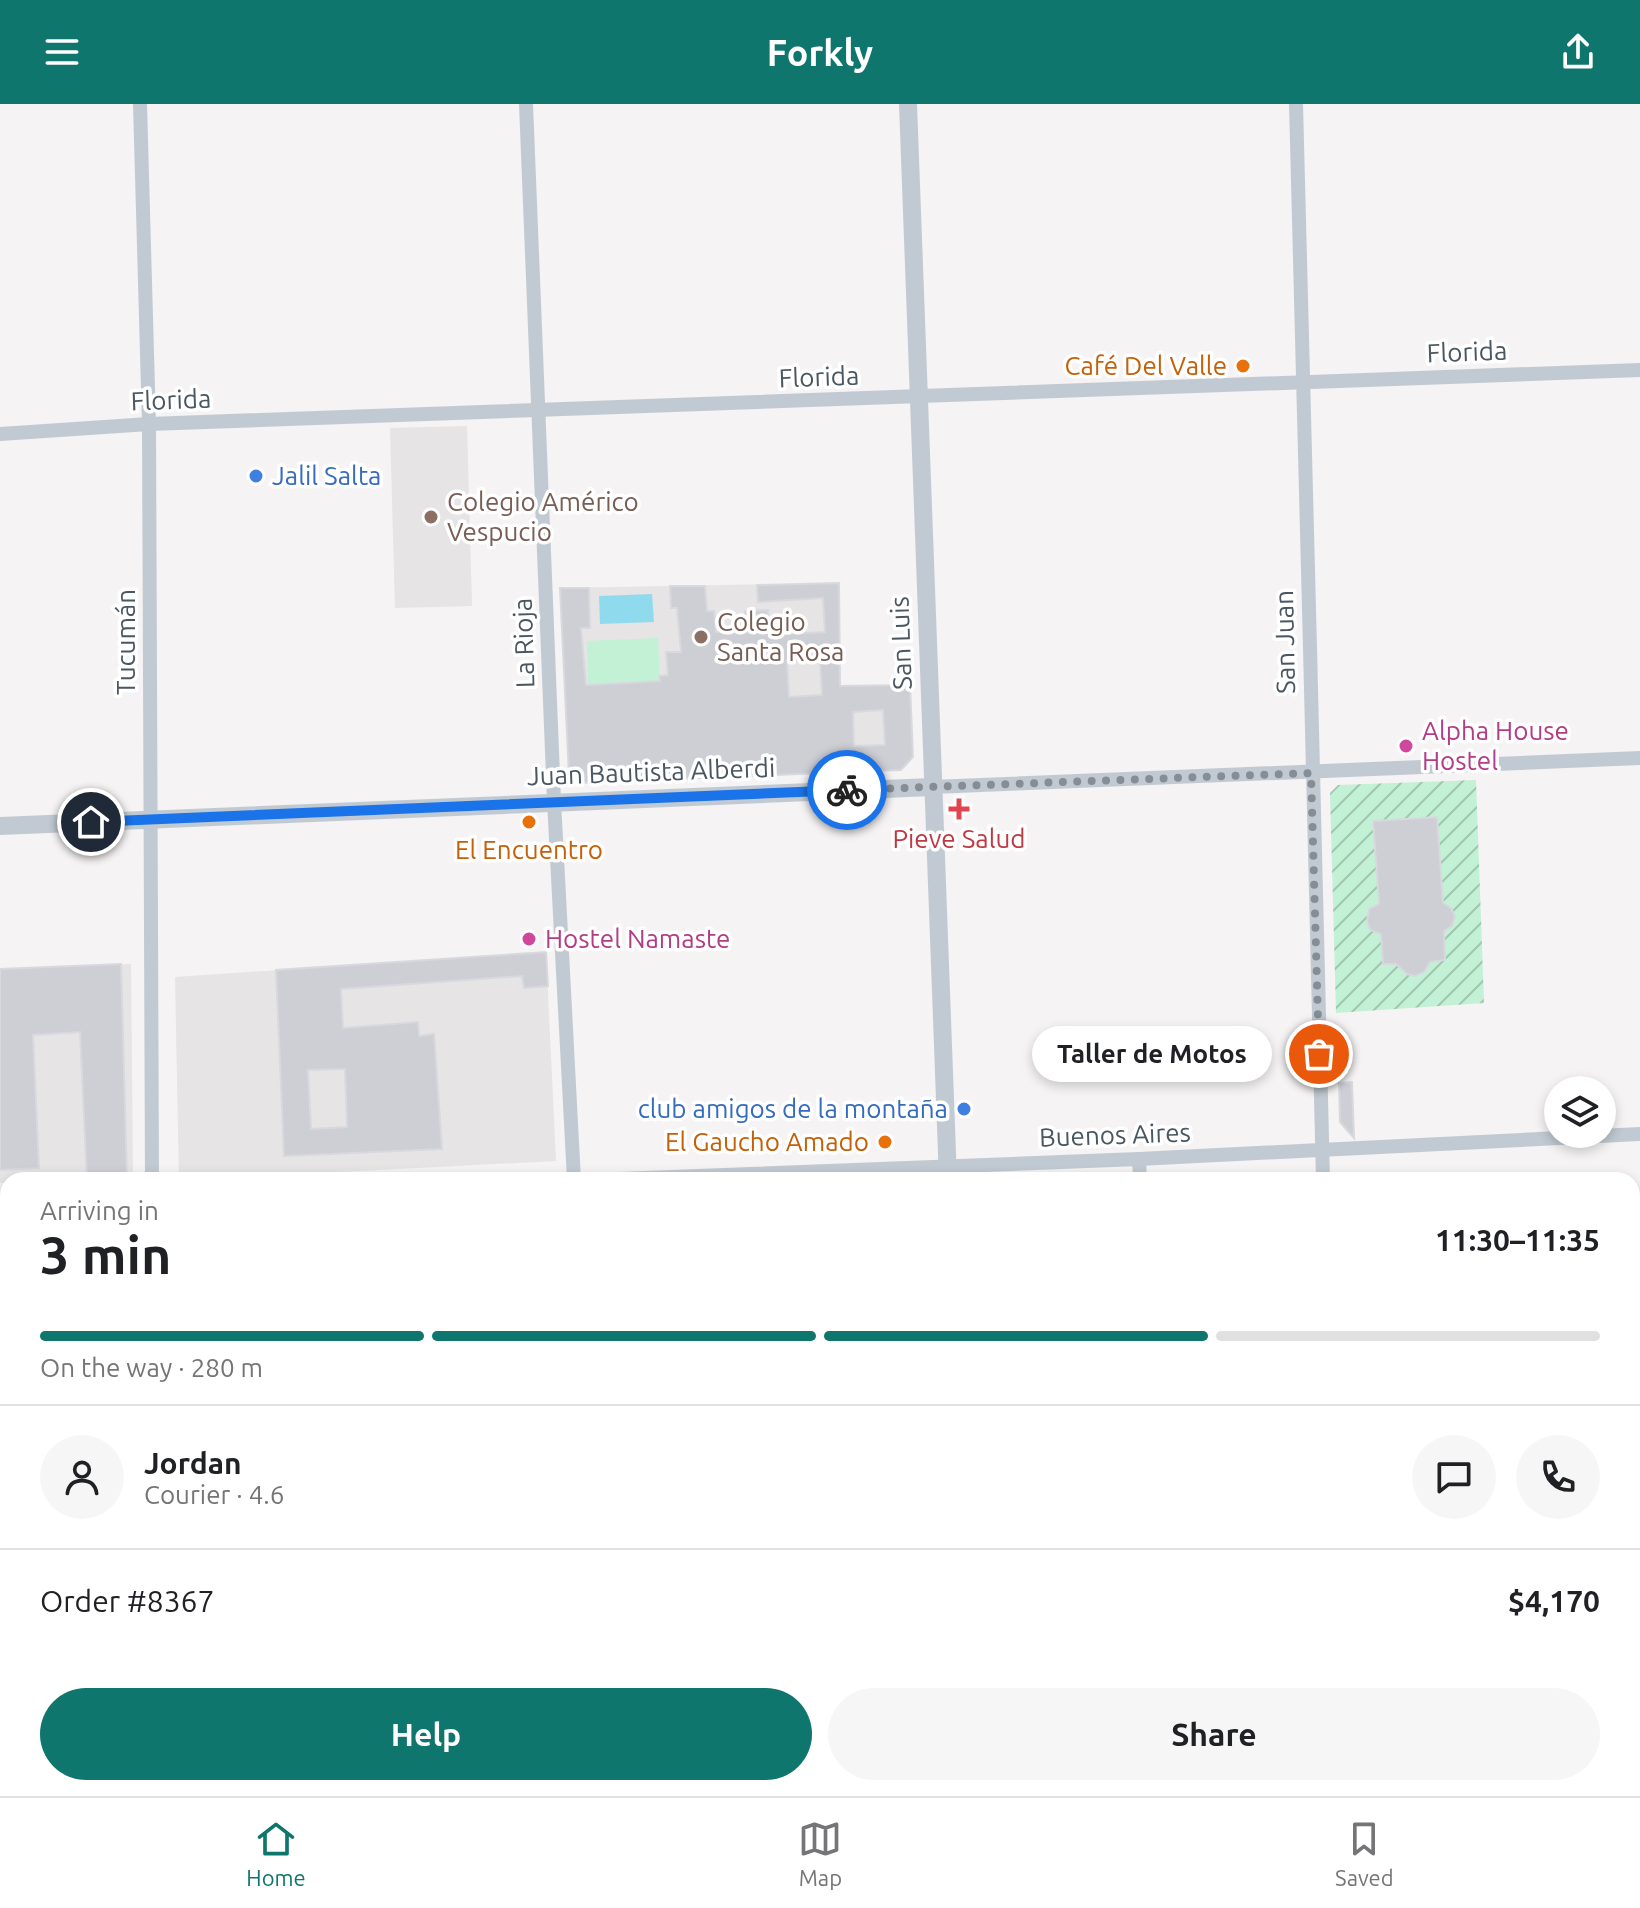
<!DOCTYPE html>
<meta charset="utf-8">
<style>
body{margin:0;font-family:Ubuntu,sans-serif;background:#f6f6f6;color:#202124;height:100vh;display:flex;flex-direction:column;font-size:30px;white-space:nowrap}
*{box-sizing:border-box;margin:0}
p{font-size:26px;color:#757577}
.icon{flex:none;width:44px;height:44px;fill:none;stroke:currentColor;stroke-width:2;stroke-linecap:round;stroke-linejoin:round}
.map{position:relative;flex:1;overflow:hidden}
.side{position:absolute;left:0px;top:1068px;width:1640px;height:624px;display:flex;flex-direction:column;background:#fff;border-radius:24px 24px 0 0;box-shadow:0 4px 12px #0003}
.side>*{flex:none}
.controls{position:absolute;left:1544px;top:972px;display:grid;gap:16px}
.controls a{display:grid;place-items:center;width:72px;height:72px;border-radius:50%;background:#fff;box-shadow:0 4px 12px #0003;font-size:40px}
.pin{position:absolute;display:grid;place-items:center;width:68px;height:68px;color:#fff;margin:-34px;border:4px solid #fff;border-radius:50%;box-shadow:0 2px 8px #0007}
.courier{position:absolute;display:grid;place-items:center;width:80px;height:80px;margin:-40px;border:6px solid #1a73e8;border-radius:50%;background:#fff;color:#222;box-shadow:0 2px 10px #0007}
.bubble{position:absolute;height:56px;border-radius:28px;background:#fff;box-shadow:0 4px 12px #0003;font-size:26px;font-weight:700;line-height:56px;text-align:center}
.overview em{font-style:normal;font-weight:700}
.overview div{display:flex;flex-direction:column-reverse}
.overview{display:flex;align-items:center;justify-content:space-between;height:136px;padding:0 40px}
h1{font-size:52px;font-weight:700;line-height:60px}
.bar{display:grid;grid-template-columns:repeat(4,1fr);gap:12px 8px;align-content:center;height:96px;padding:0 40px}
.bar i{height:10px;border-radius:6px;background:#e0e0e0}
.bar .current{background:#0f766e}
.bar p{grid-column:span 4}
.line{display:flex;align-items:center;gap:20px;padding:0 40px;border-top:2px solid #e0e0e0}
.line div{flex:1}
.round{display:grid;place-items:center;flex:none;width:84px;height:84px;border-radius:42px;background:#f6f6f6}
.primary-button{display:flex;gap:16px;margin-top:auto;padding:16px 40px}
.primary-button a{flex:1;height:92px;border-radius:48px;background:#0f766e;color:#fff;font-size:32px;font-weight:700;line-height:92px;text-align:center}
.primary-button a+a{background:#f6f6f6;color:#202124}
header{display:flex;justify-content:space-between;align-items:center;height:104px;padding:0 40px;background:#0f766e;color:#fff;font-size:36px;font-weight:700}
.dock{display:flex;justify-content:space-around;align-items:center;height:112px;border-top:2px solid #e0e0e0;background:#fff;font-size:22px;color:#757577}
.dock a{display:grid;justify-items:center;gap:4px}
.dock .current{color:#0f766e}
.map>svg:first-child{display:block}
.education{fill:#e6e4e5}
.grass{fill:#c3f1d5}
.garden{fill:url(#garden-furrows)}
.water{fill:#90daee}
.building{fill:#cdcfd5;stroke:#d7d9de;stroke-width:2;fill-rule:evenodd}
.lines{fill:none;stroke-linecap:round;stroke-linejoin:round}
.minor{stroke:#c1cad2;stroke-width:14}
.tertiary{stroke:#c1cad2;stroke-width:18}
.secondary{stroke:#c1cbd6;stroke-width:20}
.done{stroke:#868d94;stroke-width:8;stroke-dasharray:0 14.4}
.route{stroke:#1a73e8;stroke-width:10}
.food-dot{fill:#e8710a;stroke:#fff;stroke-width:3}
.shop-dot{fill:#3f7fe0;stroke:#fff;stroke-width:3}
.education-dot{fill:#8d6e63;stroke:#fff;stroke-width:3}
.hotel-dot{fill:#d1479c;stroke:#fff;stroke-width:3}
.health-dot{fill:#e0444e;stroke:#fff;stroke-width:3}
.labels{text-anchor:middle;stroke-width:7;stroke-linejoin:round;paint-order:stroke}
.street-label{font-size:26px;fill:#4a5661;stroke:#fff}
.food-label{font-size:26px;fill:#c56008;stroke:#fff;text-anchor:end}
.shop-label{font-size:26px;fill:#366cbe;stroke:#fff;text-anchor:start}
.education-label{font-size:26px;fill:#785e54;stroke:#fff;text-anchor:start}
.hotel-label{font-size:26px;fill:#b23c85;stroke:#fff;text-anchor:start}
.health-label{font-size:26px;fill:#be3a42;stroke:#fff}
</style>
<header><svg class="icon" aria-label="menu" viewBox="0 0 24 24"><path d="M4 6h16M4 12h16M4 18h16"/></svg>Forkly<svg class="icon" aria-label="share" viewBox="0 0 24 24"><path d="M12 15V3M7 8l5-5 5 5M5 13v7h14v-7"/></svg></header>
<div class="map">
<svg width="1640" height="1692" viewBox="0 0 1640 1692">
<defs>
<pattern id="garden-furrows" width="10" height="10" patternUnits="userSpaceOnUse" patternTransform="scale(2)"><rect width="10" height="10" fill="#c3f1d5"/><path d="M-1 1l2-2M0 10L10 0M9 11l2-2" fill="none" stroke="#a0c6b0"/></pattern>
</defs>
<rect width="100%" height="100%" fill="#f5f3f3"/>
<g class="education">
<path d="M467,322L472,502L395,504L390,324Z"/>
<path d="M839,479L840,582L910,581L913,653L569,671L560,484Z"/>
<path d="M546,848L556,1057L179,1076L175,873Z"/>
<path d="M131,860L133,1071L127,1076H8V1079H0V865Z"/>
</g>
<path class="grass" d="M658,534L660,577L588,580L587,537Z"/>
<path class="garden" d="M1476,676L1484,899L1336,909L1330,689L1338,681Z"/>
<path class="water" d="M652,490L654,518L600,520L599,492Z"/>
<g class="building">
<path d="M839,479L840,582L910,581L913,653L901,666L577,679L569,671L560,484H589L590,524H581L586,581L660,577L659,572L668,571L666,548H681L677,504H671L670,482H705L707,507H714L716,528L746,527L745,507L768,506L769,531L825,528L823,494L758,498L757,481ZM820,555L822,591L789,593L787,557ZM883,606L885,641L854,642L853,608Z"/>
<path d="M1437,713L1443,799L1451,804L1455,812L1452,822L1444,827L1445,856L1430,858L1424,868L1415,872L1407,870L1396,860H1383L1381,830L1370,826L1367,817L1369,805L1379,800L1373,717Z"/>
<path d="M546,848L548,882L524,884L522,872L341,885L343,924L418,918L419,932L434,930L442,1045L284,1052L276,866ZM345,965L347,1023L311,1025L308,966Z"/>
<path d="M121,860L127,1076H87L80,928L33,931L39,1064L0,1066V865Z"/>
<path d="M1352,978L1354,1034L1340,1018L1339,979Z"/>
</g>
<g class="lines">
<g class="minor">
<path d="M140,0L149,320L152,1076"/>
<path d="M526,0L554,697L574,1076"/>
<path d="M1296,0C1308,359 1312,717 1323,1076"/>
<path d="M0,330L149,320L1640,266"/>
<path d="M932,683L1640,654"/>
<path d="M1139,1055L1140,1076"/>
<path d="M592,1076L1139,1055L1640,1030"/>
<path d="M0,1099L8,1098"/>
<path d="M0,1320H8"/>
<path d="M166,1684V1692"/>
<path d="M378,1684L379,1692"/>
<path d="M603,1684V1692"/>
<path d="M1331,1692V1684"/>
</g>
<g class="tertiary">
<path d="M908,0L948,1076"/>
<path d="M0,722L932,683"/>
<path d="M971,1684V1692"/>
</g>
<g class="secondary">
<path d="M1632,1408H1640"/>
<path d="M0,1495H8"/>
</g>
</g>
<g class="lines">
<path class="done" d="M847,686L1311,669L1319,950"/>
<path class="route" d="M91,718L847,686"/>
</g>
<g class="food-dot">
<circle cx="1243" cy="262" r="8"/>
<circle cx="529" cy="718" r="8"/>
<circle cx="885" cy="1038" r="8"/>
</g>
<g class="shop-dot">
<circle cx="256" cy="372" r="8"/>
<circle cx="964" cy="1005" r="8"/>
</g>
<g class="education-dot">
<circle cx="431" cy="413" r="8"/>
<circle cx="701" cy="533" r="8"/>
</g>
<g class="hotel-dot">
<circle cx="1406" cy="642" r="8"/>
<circle cx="529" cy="835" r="8"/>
</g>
<path class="health-dot" d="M955 693h8v8h8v8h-8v8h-8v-8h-8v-8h8z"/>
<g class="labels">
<g class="street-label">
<text transform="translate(1467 248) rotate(-2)" y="9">Florida</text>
<text transform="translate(819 273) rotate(-2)" y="9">Florida</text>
<text transform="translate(171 296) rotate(-2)" y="9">Florida</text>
<text transform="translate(126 538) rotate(-90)" y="9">Tucumán</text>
<text transform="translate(1285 538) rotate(-91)" y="9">San Juan</text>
<text transform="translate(524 539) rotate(-92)" y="9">La Rioja</text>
<text transform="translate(901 539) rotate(-92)" y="9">San Luis</text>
<text transform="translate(651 668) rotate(-2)" y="9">Juan Bautista Alberdi</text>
<text transform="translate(1115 1031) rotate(-2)" y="9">Buenos Aires</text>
</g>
<g class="food-label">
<text x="1227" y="271">Café Del Valle</text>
<text x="529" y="755" text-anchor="middle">El Encuentro</text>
<text x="869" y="1047">El Gaucho Amado</text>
</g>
<g class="shop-label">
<text x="272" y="381">Jalil Salta</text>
<text x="948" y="1014" text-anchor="end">club amigos de la montaña</text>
</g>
<g class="education-label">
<text x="447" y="407">Colegio Américo<tspan x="447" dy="30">Vespucio</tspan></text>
<text x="717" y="527">Colegio<tspan x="717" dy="30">Santa Rosa</tspan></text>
</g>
<g class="hotel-label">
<text x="1422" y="636">Alpha House<tspan x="1422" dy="30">Hostel</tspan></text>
<text x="545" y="844">Hostel Namaste</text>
</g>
<g class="health-label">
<text x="959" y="744">Pieve Salud</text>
</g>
</g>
</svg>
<div class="controls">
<a><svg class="icon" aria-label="layers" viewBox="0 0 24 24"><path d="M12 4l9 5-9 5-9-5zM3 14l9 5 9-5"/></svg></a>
</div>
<div class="pin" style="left:1319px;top:950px;background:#ea580c"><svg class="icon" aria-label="bag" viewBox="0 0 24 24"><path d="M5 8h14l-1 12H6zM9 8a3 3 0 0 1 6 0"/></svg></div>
<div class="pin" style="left:91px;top:718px;background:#1f2937"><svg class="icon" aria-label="home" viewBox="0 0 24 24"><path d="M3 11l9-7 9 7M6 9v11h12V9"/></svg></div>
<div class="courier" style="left:847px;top:686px"><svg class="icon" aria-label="bike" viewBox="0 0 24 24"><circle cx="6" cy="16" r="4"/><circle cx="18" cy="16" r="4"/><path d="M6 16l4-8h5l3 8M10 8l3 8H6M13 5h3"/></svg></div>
<div class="bubble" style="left:1032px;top:922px;width:240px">Taller de Motos</div>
<section class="side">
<div class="overview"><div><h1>3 min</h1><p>Arriving in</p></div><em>11:30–11:35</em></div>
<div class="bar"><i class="current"></i><i class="current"></i><i class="current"></i><i></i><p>On the way · 280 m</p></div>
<div class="line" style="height:144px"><a class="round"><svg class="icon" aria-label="person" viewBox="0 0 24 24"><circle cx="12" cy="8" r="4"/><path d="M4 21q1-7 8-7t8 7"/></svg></a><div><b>Jordan</b><p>Courier · 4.6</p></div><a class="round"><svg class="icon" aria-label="chat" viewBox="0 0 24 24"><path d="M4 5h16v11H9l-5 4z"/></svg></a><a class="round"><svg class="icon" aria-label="phone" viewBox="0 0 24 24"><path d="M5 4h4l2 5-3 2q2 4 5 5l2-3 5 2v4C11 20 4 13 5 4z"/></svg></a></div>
<div class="line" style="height:104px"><div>Order #8367</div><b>$4,170</b></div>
<div class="primary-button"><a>Help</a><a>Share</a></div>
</section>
</div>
<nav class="dock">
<a class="current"><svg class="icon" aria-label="home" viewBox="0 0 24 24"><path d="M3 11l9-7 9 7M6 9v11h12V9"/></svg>Home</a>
<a><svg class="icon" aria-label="map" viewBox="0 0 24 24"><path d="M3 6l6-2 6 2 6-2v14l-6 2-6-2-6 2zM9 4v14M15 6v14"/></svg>Map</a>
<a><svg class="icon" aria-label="saved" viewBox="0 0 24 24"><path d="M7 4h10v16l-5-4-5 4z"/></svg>Saved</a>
</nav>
